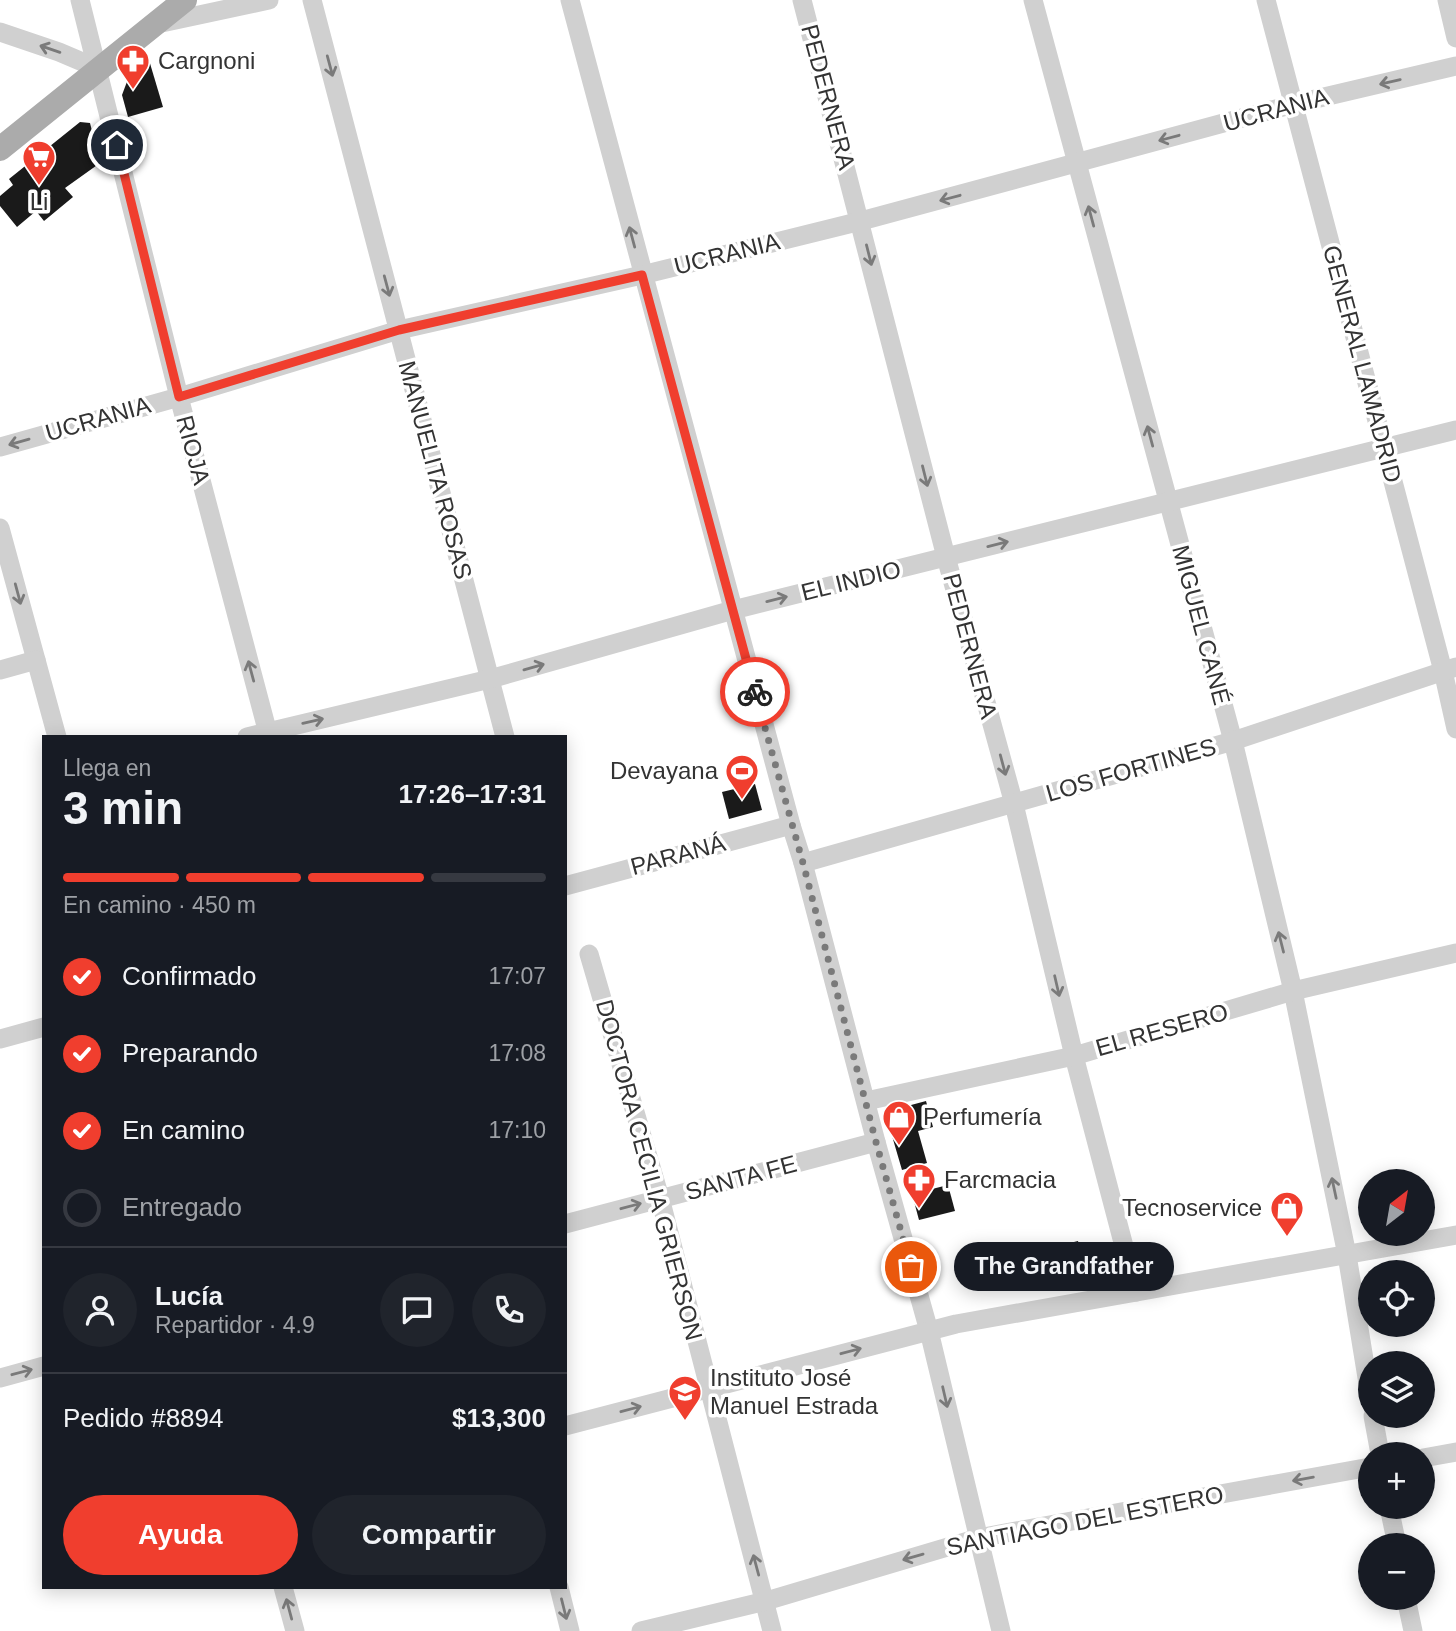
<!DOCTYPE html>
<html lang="es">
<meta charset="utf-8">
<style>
body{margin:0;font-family:Helvetica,sans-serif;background:#20242c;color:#f1f3f6;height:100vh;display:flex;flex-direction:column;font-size:26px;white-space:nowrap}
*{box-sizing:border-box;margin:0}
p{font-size:23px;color:#9ea1a6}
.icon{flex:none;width:38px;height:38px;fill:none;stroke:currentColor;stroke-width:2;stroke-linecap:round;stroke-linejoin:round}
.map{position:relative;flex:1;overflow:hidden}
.details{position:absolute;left:42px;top:735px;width:525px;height:854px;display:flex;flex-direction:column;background:#171b24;border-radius:0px;box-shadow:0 4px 18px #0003}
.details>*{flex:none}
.needle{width:46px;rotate:31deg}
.tools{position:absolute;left:1358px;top:1169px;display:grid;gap:14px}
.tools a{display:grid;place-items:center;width:77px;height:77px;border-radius:50%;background:#171b24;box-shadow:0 4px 18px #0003;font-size:35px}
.pin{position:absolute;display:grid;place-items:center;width:60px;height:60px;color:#fff;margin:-30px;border:4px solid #fff;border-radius:50%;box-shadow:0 2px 7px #0007}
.courier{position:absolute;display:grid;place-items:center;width:70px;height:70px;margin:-35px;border:5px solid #f03e2e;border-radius:50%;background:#fff;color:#222;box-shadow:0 2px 9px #0007}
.bubble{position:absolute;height:49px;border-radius:24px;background:#171b24;box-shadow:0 4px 18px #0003;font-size:23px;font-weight:700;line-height:49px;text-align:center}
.summary em{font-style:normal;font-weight:700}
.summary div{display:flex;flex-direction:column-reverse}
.summary{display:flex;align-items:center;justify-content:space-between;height:119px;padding:0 21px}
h1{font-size:46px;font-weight:700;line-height:52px}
.bar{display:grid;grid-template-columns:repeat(4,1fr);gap:10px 7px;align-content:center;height:84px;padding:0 21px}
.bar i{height:9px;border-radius:5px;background:#363941}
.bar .on{background:#f03e2e}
.bar p{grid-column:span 4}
.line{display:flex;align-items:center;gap:18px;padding:0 21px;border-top:2px solid #363941}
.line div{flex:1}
.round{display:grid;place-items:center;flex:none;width:74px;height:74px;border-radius:37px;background:#20242c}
ol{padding:0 21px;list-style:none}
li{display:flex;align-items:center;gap:21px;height:77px}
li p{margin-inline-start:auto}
li .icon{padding:7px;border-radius:50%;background:#f03e2e;color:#fff;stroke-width:4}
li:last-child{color:#9ea1a6}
li i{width:38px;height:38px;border:4px solid #363941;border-radius:50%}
.primary-button{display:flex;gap:14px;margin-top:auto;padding:14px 21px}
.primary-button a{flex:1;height:80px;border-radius:42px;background:#f03e2e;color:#fff;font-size:28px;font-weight:700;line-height:80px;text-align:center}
.primary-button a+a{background:#20242c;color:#f1f3f6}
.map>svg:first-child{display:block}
.building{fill:#1a1a1a}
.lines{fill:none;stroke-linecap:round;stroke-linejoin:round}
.minor{stroke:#d0d0d0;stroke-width:19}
.major{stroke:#ababab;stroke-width:24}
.oneway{stroke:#7a7a7a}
.done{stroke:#7a7a7a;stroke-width:7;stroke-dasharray:0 12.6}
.route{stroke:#f03e2e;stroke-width:9}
.labels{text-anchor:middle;stroke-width:7;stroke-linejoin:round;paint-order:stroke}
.poi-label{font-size:24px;fill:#333;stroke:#fff;text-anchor:start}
.street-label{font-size:24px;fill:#333;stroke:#fff}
</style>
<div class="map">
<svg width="1456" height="1631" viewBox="0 0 1456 1631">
<rect width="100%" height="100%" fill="#fff"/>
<g class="building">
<path d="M149,60L163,107L128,117L122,95L128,79Z"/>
<path d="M80,122L90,123L100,163L65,188L73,197L44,221L36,211L17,227L0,206V196L13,185L9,179Z"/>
<path d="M755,784L762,810L729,819L722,792Z"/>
<path d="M926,1101L933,1127L918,1131L927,1163L902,1170L885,1112Z"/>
<path d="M948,1185L955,1211L919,1220L912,1194Z"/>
<path d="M1078,1241L1088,1282L1065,1288L1054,1247Z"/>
</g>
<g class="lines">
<g class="minor">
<path d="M80,0L179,397L269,737"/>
<path d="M312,0L505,737"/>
<path d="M570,0L791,825L803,863L876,1142L929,1331L1001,1631"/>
<path d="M802,0L946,557L1014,804L1074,1056L1136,1292"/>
<path d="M1033,0L1233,741L1293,991L1347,1255L1370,1396"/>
<path d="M1266,0L1443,671L1456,729"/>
<path d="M1447,0L1456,38"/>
<path d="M157,24L269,0"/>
<path d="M0,32L59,52L99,69"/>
<path d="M0,447L179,397L399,330L642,275L861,221L1294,104L1456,66"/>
<path d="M0,528L57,737"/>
<path d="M0,670L36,660"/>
<path d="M247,737L490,679L733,610L1456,430"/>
<path d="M803,863L1233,741L1456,667"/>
<path d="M565,886L791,825"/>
<path d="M589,954L660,1198L772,1631"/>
<path d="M0,1039L44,1027"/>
<path d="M866,1101L1074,1056L1293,991L1456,953"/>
<path d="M565,1224L876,1142"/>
<path d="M0,1378L44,1366"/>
<path d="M1373,1416L1380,1454"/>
<path d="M565,1426L956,1324L1456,1235"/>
<path d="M1423,1458L1456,1452"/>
<path d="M1389,1507L1397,1545"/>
<path d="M283,1587L295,1631"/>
<path d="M559,1587L570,1631"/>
<path d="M1406,1598L1413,1631"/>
<path d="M641,1631L766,1601L978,1538L1370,1467"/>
</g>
<path class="major" d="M0,149L185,0"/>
</g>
<defs><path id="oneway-shaft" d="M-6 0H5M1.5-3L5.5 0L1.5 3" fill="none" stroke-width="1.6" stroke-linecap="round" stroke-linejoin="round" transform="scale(1.75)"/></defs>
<g class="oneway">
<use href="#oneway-shaft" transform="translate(50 49) rotate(-161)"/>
<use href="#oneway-shaft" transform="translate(330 66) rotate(75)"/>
<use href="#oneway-shaft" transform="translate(1390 82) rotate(167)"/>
<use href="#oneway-shaft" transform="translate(1169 138) rotate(165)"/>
<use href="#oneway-shaft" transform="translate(950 198) rotate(165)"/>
<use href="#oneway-shaft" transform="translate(1091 216) rotate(-105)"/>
<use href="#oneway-shaft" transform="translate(632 237) rotate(-105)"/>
<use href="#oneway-shaft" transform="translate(869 255) rotate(76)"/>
<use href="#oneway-shaft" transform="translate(387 286) rotate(75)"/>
<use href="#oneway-shaft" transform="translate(1150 436) rotate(-105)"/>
<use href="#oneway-shaft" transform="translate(19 442) rotate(164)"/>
<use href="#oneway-shaft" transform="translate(925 476) rotate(76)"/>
<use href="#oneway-shaft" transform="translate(998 544) rotate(-14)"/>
<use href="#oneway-shaft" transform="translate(18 594) rotate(75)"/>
<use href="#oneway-shaft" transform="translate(777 599) rotate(-14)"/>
<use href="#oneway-shaft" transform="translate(534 667) rotate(-16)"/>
<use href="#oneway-shaft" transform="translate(251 671) rotate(-105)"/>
<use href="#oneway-shaft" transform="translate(313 721) rotate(-13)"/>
<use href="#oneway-shaft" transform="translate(1003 765) rotate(75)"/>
<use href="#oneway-shaft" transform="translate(1281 942) rotate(-104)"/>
<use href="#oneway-shaft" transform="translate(1057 986) rotate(77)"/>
<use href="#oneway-shaft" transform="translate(1334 1188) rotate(-102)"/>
<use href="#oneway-shaft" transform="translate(631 1206) rotate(-15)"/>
<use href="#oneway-shaft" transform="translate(851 1351) rotate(-15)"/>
<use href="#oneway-shaft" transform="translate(22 1372) rotate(-15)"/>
<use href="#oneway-shaft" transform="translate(945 1397) rotate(77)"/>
<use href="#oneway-shaft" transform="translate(631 1409) rotate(-15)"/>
<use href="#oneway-shaft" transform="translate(1303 1479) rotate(170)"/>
<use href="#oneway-shaft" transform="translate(913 1557) rotate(164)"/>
<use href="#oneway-shaft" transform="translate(756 1565) rotate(-105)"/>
<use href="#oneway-shaft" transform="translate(289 1609) rotate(-105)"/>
<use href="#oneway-shaft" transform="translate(564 1609) rotate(76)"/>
</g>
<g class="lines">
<path class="done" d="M755,692L803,863L876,1142L911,1267"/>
<path class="route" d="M117,145L179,397L399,330L642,275L755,692"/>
</g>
<defs>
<symbol id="pharmacy-pin" viewBox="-11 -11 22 30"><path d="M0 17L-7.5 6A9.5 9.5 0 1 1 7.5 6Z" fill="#f03e2e" stroke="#fff"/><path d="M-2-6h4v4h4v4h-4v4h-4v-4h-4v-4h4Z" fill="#fff"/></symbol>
<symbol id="supermarket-pin" viewBox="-11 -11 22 30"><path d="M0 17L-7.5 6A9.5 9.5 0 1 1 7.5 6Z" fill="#f03e2e" stroke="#fff"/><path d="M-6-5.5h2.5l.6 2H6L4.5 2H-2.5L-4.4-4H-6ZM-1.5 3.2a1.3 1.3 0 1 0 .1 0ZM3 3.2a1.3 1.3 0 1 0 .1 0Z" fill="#fff"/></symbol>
<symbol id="stadium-pin" viewBox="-11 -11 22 30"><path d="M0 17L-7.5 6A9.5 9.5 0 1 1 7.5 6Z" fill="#f03e2e" stroke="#fff"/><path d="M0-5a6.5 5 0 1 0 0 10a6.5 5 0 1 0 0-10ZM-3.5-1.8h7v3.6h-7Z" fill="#fff"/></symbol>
<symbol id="shop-pin" viewBox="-11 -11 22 30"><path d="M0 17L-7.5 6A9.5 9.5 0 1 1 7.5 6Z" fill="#f03e2e" stroke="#fff"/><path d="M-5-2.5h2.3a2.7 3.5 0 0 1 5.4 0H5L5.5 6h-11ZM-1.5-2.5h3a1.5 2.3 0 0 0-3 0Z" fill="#fff"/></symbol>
<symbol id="school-pin" viewBox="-11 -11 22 30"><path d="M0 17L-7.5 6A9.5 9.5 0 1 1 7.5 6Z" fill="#f03e2e" stroke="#fff"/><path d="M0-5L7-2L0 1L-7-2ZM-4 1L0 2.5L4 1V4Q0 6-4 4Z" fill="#fff"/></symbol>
</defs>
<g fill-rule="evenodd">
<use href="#pharmacy-pin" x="114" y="42" width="38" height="52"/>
<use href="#supermarket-pin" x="20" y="138" width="38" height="52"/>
<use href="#stadium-pin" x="723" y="752" width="38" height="52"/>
<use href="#shop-pin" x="880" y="1098" width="38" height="52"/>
<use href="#pharmacy-pin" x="900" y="1161" width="38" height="52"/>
<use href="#shop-pin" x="1268" y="1189" width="38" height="52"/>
<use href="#school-pin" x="666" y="1373" width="38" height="52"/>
</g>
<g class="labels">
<g class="poi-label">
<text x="158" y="69">Cargnoni</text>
<text x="39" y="210" text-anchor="middle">Li</text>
<text x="718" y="779" text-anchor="end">Devayana</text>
<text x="923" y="1125">Perfumería</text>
<text x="944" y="1188">Farcmacia</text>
<text x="1262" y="1216" text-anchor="end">Tecnoservice</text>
<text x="710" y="1386">Instituto José<tspan x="710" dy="28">Manuel Estrada</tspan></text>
</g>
<g class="street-label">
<text transform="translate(828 97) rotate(75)" y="8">PEDERNERA</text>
<text transform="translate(1276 110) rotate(-15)" y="8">UCRANIA</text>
<text transform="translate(727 254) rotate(-14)" y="8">UCRANIA</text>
<text transform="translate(1362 364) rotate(75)" y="8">GENERAL LAMADRID</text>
<text transform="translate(98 419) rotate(-16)" y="8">UCRANIA</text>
<text transform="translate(193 450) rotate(75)" y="8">RIOJA</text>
<text transform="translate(435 470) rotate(75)" y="8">MANUELITA ROSAS</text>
<text transform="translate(851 581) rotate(-14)" y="8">EL INDIO</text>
<text transform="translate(1201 625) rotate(75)" y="8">MIGUEL CANÉ</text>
<text transform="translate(970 646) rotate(75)" y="8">PEDERNERA</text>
<text transform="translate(1131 770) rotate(-16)" y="8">LOS FORTINES</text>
<text transform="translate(678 855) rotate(-15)" y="8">PARANÁ</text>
<text transform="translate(1162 1030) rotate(-16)" y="8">EL RESERO</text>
<text transform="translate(649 1170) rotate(75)" y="8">DOCTORA CECILIA GRIERSON</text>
<text transform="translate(741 1178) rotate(-15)" y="8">SANTA FE</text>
<text transform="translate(1085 1521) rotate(-11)" y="8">SANTIAGO DEL ESTERO</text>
</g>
</g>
</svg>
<div class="tools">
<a><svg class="needle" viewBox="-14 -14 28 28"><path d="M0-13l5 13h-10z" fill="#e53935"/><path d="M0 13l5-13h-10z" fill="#9ea1a6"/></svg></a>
<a><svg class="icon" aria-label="locate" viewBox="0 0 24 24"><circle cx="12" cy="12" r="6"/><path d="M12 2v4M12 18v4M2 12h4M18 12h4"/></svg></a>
<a><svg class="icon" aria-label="layers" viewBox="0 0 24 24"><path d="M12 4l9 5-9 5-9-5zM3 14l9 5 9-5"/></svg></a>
<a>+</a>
<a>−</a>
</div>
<div class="pin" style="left:911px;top:1267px;background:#ea580c"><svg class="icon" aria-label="bag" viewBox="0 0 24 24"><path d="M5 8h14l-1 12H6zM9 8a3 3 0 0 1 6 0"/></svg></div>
<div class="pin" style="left:117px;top:145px;background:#1f2937"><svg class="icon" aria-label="home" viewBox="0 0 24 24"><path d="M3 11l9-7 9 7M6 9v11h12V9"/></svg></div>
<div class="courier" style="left:755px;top:692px"><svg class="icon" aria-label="bike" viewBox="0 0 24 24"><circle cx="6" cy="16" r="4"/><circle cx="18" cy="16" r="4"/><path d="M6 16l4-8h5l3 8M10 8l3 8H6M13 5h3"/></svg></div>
<div class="bubble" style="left:954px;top:1242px;width:220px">The Grandfather</div>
<section class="details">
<div class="summary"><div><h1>3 min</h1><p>Llega en</p></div><em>17:26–17:31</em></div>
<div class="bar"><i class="on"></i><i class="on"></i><i class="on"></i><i></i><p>En camino · 450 m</p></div>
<ol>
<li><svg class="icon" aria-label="check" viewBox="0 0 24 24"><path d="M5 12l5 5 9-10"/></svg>Confirmado<p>17:07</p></li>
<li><svg class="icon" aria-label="check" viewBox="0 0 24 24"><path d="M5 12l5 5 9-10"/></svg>Preparando<p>17:08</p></li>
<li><svg class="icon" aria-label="check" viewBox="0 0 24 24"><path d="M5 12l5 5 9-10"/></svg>En camino<p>17:10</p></li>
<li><i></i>Entregado</li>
</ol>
<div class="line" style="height:126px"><a class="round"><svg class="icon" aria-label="person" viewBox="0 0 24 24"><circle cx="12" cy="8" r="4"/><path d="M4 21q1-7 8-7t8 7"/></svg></a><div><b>Lucía</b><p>Repartidor · 4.9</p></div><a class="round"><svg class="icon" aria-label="chat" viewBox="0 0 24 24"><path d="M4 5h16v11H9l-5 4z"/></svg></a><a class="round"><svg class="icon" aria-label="phone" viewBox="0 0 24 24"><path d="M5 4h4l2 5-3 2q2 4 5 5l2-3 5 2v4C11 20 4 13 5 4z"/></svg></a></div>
<div class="line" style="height:91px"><div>Pedido #8894</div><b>$13,300</b></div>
<div class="primary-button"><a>Ayuda</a><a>Compartir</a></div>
</section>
</div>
